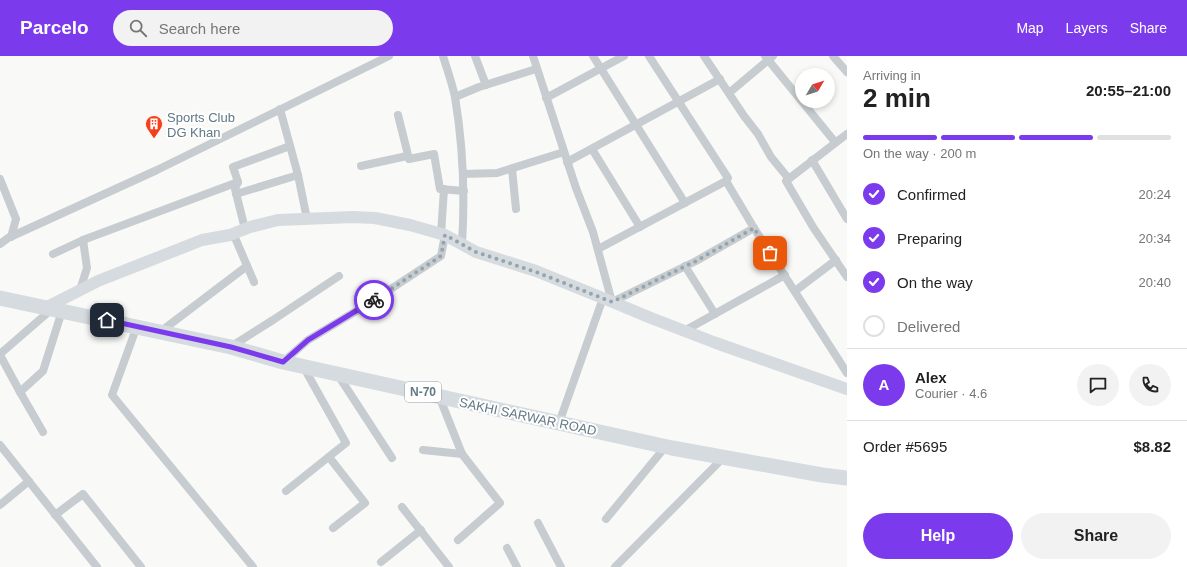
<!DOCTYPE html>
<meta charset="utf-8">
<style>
body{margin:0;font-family:Helvetica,sans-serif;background:#f2f2f2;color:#222;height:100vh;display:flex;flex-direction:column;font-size:15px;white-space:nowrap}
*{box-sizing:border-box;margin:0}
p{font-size:13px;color:#767676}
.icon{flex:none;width:22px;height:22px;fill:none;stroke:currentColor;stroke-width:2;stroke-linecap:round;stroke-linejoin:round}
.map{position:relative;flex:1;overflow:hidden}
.details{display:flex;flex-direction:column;background:#fff;width:340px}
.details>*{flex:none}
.needle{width:26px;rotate:51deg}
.buttons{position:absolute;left:795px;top:12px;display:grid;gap:8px}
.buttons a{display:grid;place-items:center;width:40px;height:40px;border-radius:50%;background:#fff;box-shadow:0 2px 6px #0003;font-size:20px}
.pin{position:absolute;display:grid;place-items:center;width:34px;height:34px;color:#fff;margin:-17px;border-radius:8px;box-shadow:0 2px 6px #0006}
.courier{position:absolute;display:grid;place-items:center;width:40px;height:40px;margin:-20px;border:3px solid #7c3aed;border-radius:50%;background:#fff;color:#222;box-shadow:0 1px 5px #0007}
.summary em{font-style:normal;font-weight:700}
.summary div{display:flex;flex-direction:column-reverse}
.summary{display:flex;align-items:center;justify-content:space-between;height:68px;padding:0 16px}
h1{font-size:26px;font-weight:700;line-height:30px}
.bar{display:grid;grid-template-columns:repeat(4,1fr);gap:6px 4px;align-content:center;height:48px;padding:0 16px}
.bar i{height:5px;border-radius:3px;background:#e0e0e0}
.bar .active{background:#7c3aed}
.bar p{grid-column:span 4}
.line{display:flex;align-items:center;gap:10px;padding:0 16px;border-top:1px solid #e0e0e0}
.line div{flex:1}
.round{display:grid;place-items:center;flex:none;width:42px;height:42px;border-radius:21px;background:#f2f2f2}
ol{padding:0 16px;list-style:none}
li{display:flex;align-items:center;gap:12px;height:44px}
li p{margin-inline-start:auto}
li .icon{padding:4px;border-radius:50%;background:#7c3aed;color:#fff;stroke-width:4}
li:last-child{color:#767676}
li i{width:22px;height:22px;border:2px solid #e0e0e0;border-radius:50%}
.button{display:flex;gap:8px;margin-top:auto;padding:8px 16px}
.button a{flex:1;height:46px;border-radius:24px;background:#7c3aed;color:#fff;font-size:16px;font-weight:700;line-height:46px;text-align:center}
.button a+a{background:#f2f2f2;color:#222}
header{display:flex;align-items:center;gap:24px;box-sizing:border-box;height:56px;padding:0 20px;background:#7c3aed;color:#fff}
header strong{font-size:19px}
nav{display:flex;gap:22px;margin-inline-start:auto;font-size:14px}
.search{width:280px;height:36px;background:#f2f2f2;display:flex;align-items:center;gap:10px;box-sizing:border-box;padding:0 14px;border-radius:22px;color:#767676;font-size:15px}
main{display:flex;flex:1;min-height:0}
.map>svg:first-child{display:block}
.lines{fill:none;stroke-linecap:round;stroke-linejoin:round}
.street{stroke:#c6cccf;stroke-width:8}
.secondary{stroke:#d5dbdf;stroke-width:12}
.highway{stroke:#d5dbdf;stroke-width:15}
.done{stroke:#96a5ad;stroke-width:4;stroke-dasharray:0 7.2}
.route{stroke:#7c3aed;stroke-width:5}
.labels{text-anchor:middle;stroke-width:4;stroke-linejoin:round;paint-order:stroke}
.shield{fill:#fff;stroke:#90a0aa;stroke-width:1}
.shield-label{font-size:12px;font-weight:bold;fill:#617885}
.poi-label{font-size:13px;fill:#617885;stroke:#fff;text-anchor:start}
.street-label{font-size:13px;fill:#617885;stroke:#fff}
</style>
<header>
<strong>Parcelo</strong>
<div class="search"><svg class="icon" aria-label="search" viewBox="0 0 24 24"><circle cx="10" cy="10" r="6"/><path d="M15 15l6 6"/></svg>Search here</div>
<nav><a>Map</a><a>Layers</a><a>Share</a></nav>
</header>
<main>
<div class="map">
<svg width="847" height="511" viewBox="0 0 847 511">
<rect width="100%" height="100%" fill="#f9f9f7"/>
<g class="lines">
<g class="street">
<path d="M443,0C447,13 452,27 455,41C463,89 465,140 462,188"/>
<path d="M475,0L486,29"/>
<path d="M533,0L576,132L593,176L612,246L696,205L754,172"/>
<path d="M593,0L685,147"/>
<path d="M704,0L744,60L758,78L771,101L789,123"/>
<path d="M765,0L835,86"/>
<path d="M833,0L847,16"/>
<path d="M729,37L773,0"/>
<path d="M455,41L479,31L536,13"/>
<path d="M546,42L624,0"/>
<path d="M280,53L298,119L307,163"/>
<path d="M398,59L409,103L434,98L440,133L464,135"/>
<path d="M847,78L786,125L813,171L847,221"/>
<path d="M592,93L640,171"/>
<path d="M812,104L847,163"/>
<path d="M567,106L720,23"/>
<path d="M361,110L407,100"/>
<path d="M512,113L516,153"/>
<path d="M463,118L497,117L564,96"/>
<path d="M0,123L16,163L11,181"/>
<path d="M726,125L754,172L847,317"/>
<path d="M236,138L298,119"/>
<path d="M245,173L235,133L238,126L233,111L290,90"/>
<path d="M233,177L254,226"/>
<path d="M441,178L444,133"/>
<path d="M0,188L8,182L157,114L389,0"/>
<path d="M598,193L726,125L728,122L649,0"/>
<path d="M53,198L83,184L238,126"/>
<path d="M685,210L715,258"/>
<path d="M80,234L87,212L83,184"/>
<path d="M795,235L836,204"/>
<path d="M137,270L112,339L253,511"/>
<path d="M684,275L785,219"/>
<path d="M160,276L247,210"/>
<path d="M232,290L273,264L339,220"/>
<path d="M0,298L52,253"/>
<path d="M0,299L20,336L43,376"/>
<path d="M283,306L308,284L368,248L441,200L445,179"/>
<path d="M338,319L392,402"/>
<path d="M20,336L43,315L62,255"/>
<path d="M439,340L462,398L500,447L458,484"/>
<path d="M559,367L603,242"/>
<path d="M0,389L97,511"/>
<path d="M423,394L462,398"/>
<path d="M329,401L365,447L333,472"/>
<path d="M286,435L346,387L303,310"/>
<path d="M0,449L29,425"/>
<path d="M402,451L449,511"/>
<path d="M55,459L83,438L141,511"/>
<path d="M606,463L666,390"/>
<path d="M538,467L561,511"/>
<path d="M507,492L517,511"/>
<path d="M381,506L421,474"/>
<path d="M615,511L724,401"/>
</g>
<path class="secondary" d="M45,252L98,225L164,199L202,184L230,179L250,171L278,164L353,161L375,162L410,169L445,179L476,196L536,215L615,247L651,262L716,287L847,333"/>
<path class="highway" d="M0,242L231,291L283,306L672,392L822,419L847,422"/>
</g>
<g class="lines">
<path class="done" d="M374,244L441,200L445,179L476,196L536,216L612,246L696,205L754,172L770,197"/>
<path class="route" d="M107,264L231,291L283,306L308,284L374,244"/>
</g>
<defs>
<symbol id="building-pin" viewBox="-11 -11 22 30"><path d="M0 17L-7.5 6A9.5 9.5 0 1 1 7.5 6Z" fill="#f5401b" stroke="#fff"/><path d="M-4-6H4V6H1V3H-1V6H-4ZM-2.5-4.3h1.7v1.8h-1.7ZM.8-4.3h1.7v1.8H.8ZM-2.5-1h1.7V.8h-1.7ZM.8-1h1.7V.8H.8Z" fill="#fff"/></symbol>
</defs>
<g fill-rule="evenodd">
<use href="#building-pin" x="144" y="58" width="20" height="27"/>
</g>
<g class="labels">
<rect class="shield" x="405" y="326" width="36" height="20" rx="3"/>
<g class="shield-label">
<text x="423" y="340">N-70</text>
</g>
<g class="poi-label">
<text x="167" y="66">Sports Club<tspan x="167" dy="15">DG Khan</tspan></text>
</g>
<g class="street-label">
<text transform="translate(528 360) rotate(12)" y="5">SAKHI SARWAR ROAD</text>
</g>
</g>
</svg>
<div class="buttons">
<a><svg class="needle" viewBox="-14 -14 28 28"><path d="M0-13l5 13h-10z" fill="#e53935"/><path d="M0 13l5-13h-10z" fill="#767676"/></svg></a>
</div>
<div class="pin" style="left:770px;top:197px;background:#ea580c"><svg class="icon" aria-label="bag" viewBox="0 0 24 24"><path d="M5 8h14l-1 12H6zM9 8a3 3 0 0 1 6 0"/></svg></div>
<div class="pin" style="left:107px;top:264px;background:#1f2937"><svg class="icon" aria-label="home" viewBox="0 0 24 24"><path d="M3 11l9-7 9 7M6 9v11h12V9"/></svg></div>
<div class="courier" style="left:374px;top:244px"><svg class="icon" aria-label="bike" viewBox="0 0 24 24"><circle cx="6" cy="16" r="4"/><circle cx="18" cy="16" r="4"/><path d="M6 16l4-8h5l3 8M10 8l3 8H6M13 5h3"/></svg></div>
</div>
<section class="details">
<div class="summary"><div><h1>2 min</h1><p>Arriving in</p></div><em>20:55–21:00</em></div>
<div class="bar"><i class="active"></i><i class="active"></i><i class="active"></i><i></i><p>On the way · 200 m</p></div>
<ol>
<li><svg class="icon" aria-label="check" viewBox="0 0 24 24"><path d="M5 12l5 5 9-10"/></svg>Confirmed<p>20:24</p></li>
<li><svg class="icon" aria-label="check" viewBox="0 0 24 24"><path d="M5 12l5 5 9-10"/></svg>Preparing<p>20:34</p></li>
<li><svg class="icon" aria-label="check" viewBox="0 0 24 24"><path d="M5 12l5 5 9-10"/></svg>On the way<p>20:40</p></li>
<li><i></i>Delivered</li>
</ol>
<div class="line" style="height:72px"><b class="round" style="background:#7c3aed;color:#fff">A</b><div><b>Alex</b><p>Courier · 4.6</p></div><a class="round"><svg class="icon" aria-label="chat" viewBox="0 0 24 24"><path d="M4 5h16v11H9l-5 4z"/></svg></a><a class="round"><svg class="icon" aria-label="phone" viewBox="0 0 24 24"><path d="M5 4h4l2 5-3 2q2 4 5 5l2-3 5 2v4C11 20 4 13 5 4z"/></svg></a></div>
<div class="line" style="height:52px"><div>Order #5695</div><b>$8.82</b></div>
<div class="button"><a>Help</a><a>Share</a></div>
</section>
</main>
